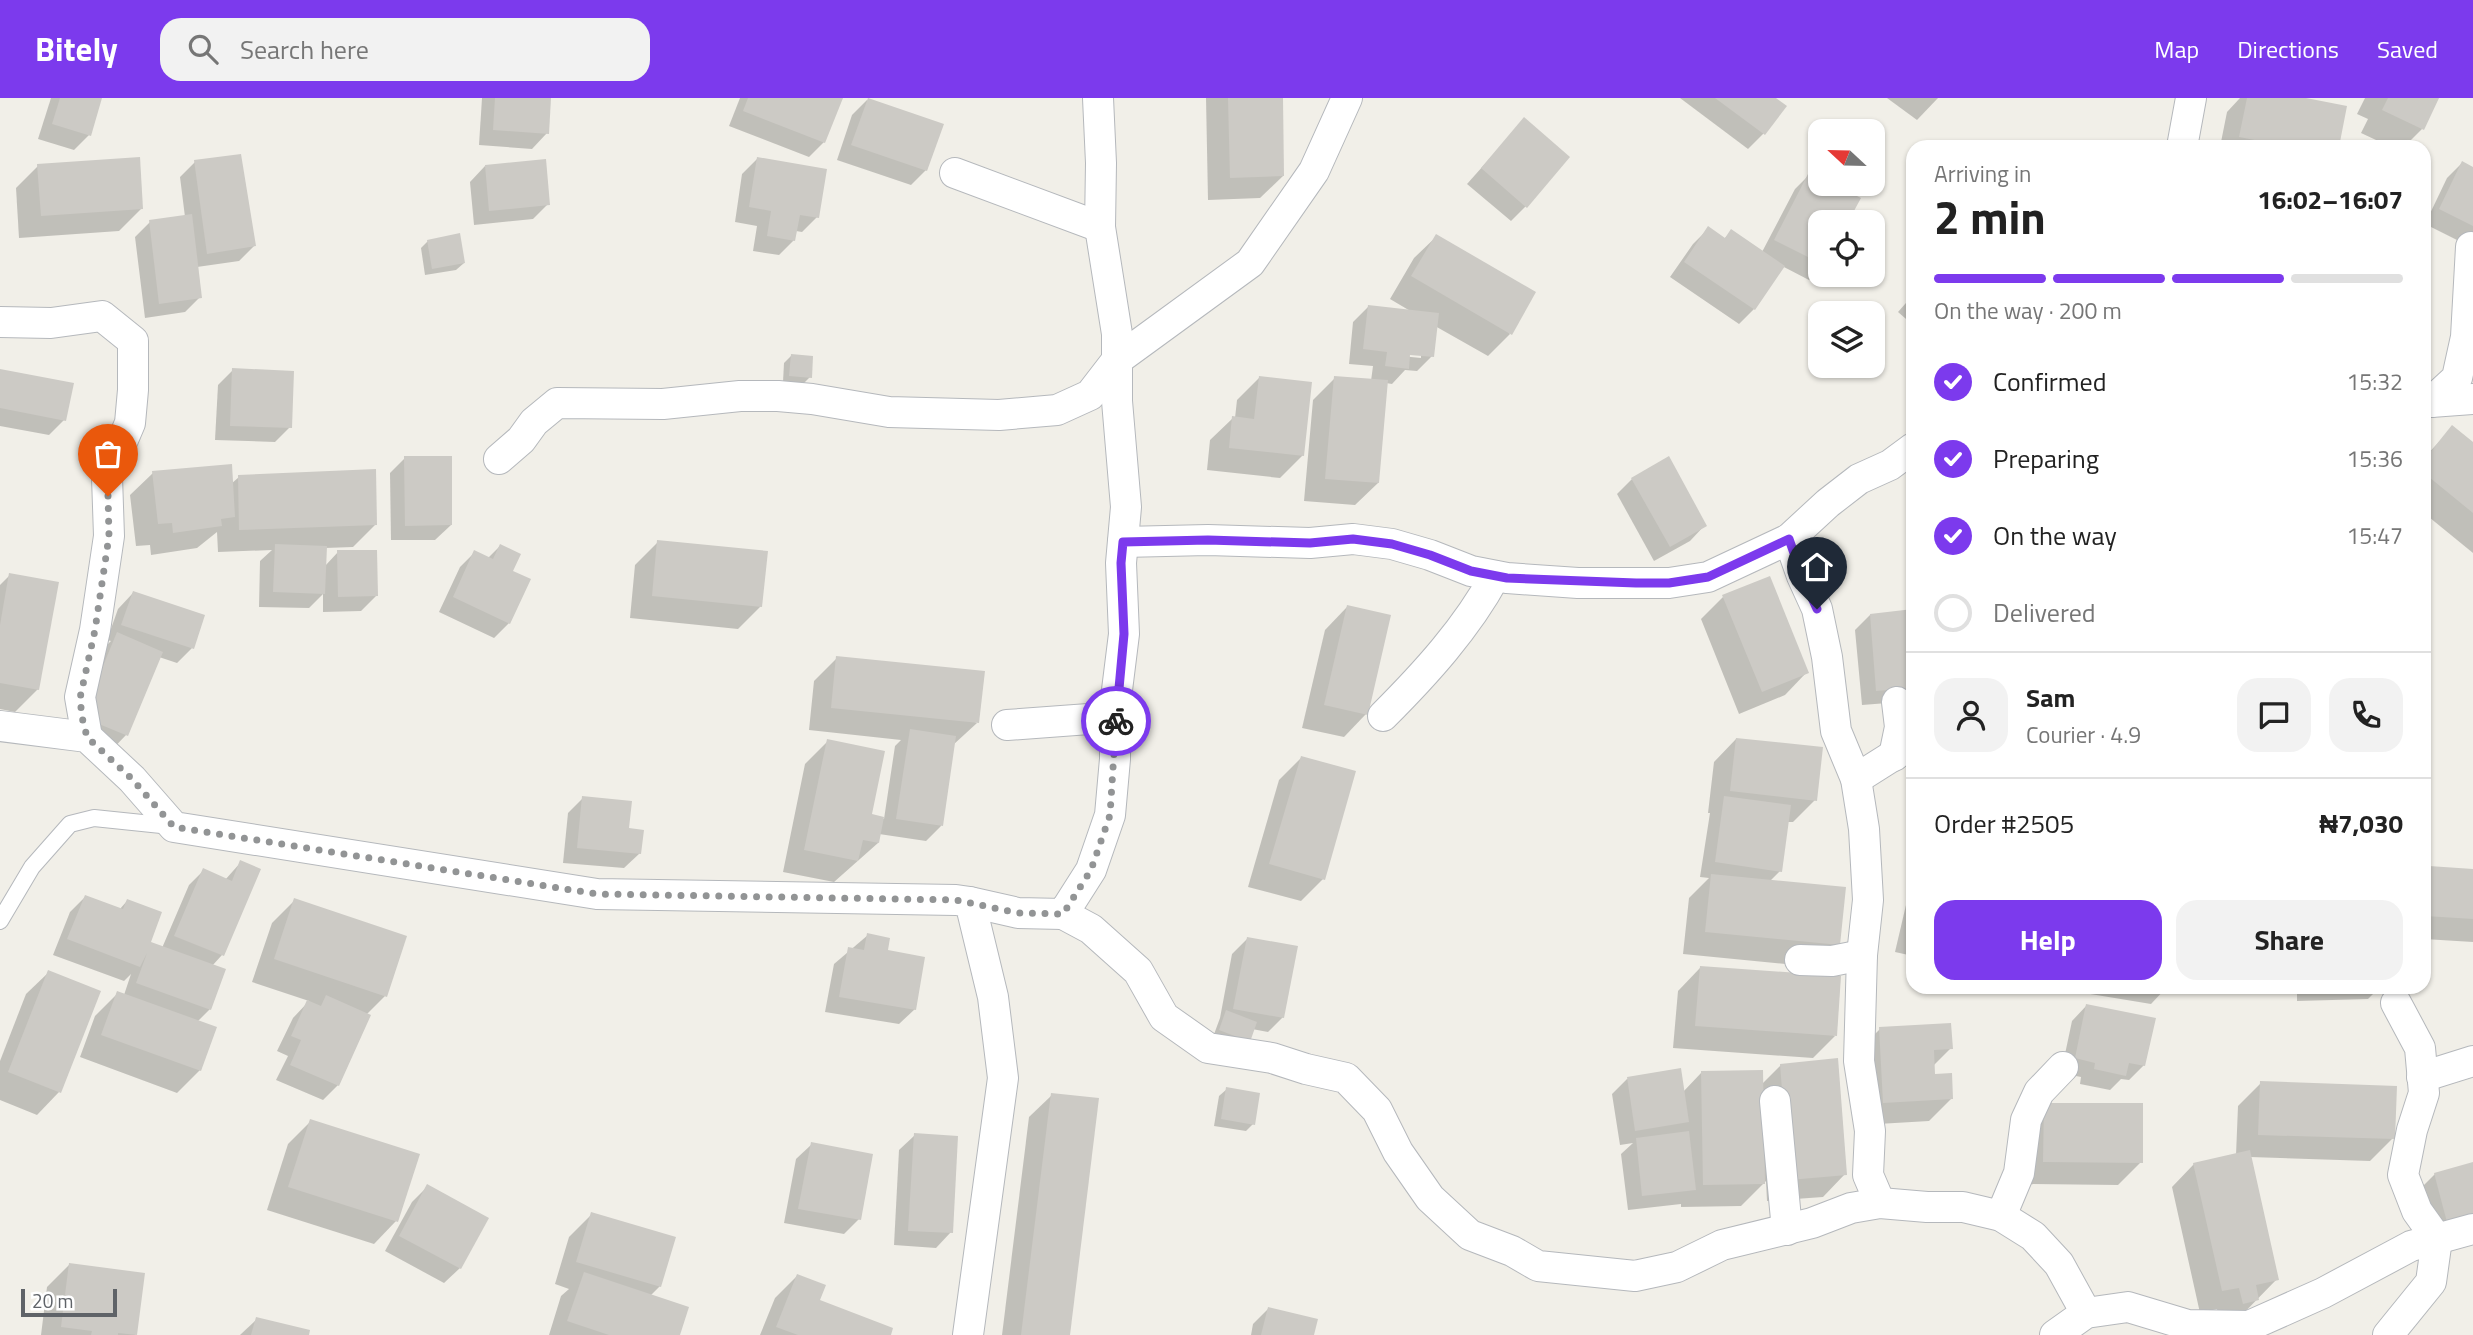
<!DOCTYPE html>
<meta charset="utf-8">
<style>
body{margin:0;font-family:"Titillium Web",sans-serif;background:#f2f2f2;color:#222;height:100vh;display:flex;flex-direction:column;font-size:26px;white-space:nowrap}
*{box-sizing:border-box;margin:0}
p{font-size:23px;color:#767676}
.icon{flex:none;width:38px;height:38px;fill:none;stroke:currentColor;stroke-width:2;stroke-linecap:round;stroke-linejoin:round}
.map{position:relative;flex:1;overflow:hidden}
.side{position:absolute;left:1906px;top:42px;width:525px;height:854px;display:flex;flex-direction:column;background:#fff;border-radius:21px;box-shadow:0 2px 5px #0004}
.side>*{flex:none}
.needle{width:46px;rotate:292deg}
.buttons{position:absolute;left:1808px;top:21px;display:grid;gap:14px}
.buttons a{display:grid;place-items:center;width:77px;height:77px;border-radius:14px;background:#fff;box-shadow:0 2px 5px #0004;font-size:35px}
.scale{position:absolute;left:21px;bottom:18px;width:96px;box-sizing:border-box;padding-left:7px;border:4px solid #5f6368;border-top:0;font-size:19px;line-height:24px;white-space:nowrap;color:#5f6368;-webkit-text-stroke:5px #fff;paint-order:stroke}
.pin{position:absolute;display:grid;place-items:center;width:60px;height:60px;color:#fff;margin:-72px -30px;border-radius:50% 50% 50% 0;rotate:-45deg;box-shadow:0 0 7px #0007}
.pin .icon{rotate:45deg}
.courier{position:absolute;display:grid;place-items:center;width:70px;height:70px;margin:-35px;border:5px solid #7c3aed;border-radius:50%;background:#fff;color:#222;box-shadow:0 2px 9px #0007}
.summary em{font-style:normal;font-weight:700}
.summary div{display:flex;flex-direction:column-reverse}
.summary{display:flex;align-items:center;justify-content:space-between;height:119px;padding:0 28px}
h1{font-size:46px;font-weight:700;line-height:52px}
.bar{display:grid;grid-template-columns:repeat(4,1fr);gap:10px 7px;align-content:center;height:84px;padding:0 28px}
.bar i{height:9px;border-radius:5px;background:#e0e0e0}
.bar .active{background:#7c3aed}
.bar p{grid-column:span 4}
.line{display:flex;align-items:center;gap:18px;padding:0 28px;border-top:2px solid #e0e0e0}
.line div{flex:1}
.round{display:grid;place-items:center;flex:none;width:74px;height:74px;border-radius:21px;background:#f2f2f2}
ol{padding:0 28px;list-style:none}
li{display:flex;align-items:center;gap:21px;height:77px}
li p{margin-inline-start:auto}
li .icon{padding:7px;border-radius:50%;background:#7c3aed;color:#fff;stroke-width:4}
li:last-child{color:#767676}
li i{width:38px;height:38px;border:4px solid #e0e0e0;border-radius:50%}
.button{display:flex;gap:14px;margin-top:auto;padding:14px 28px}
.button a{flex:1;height:80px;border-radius:21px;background:#7c3aed;color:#fff;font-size:28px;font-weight:700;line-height:80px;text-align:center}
.button a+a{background:#f2f2f2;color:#222}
header{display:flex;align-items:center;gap:42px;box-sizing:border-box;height:98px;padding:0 35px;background:#7c3aed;color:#fff}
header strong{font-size:33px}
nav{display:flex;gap:38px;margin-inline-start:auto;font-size:24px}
.search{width:490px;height:63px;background:#f2f2f2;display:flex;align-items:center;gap:18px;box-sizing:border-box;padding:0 24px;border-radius:21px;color:#767676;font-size:26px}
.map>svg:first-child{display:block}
.shadow{fill:#0003;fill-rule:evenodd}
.building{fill:#cccac5}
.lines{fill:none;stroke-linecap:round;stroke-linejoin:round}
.service-casing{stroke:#b5b8bc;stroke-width:18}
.minor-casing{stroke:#b5b8bc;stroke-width:32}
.service{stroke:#fff;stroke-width:16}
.minor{stroke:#fff;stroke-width:30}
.done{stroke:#929495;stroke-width:7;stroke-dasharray:0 12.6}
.route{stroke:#7c3aed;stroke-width:9}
</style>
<header>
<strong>Bitely</strong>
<div class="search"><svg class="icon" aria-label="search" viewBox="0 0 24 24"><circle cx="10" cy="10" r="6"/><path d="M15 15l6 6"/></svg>Search here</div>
<nav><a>Map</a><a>Directions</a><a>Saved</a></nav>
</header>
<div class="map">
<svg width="2473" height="1237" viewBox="0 0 2473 1237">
<rect width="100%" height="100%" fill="#f1efe8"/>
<g class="shadow">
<path d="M51,0H101L89,37L74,52L38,41Z"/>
<path d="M482,0H550L547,35L532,51L479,47Z"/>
<path d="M740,0H841L824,44L809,59L729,28Z"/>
<path d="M1206,0H1281L1283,78L1260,100L1208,102Z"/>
<path d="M1680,0H1773L1784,8L1763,36L1748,51Z"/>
<path d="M1887,0H1938L1917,22Z"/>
<path d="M2240,0H2297L2345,9L2337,49H2220L2227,14Z"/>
<path d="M2365,0H2437L2422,31L2404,49H2391L2361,35L2368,21L2357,16Z"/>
<path d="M867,2L926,72L911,87L837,62L852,17Z"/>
<path d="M1524,22L1526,108L1511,123L1467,86Z"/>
<path d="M757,61L817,119L802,134L796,133L794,142L779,157L753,153L757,128L735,124L742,76Z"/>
<path d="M195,64L254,148L239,163L197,169L200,199L185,214L145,220L135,139L150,124L185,119L180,79Z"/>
<path d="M2462,65L2473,71V150L2425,126L2447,80Z"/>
<path d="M38,68L141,111L119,133L19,140L16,90Z"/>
<path d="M485,68L548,106L533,121L474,127L470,84Z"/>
<path d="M1810,76L1820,81V86H1829L1858,101L1846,124H1820V171L1809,182L1782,168L1754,211L1739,226L1670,179L1693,146L1708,131L1724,141L1732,133L1762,154L1795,91Z"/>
<path d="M1437,138L1510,236L1488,258L1435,228L1432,258L1417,273L1405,272L1392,286L1386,285L1378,385L1355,407L1304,403L1313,302L1335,280L1371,283L1373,268L1349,266L1353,224L1368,209L1412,214L1390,201L1414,160ZM1402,254L1421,256V260L1401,258Z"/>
<path d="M428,143L464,165L456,172L425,177L421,150Z"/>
<path d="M1913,197V227L1898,214Z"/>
<path d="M791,258L810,279L803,286L783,284L784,265Z"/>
<path d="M233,272L290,329L275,344L215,342L218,287Z"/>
<path d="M0,273L64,322L49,337L0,328Z"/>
<path d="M1260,279L1303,357L1280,380L1207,372L1210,342L1233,320H1235L1237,302Z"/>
<path d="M2452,330L2473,347V455L2424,415V360Z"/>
<path d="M405,360L451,427L435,442H391L390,375Z"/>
<path d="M153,375L231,386L239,379L376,426L353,449L325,450V468L338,454L376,498L361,513L323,514V496L309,510L259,509L260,463L272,452L218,454L217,434L197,450L151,457L150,447L136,448L130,397Z"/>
<path d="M1632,381L1705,427L1690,443L1654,463L1617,396Z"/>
<path d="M658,444L761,508L738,531L630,520L635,467Z"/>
<path d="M500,448L509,525L494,540L439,514L460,469L475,454L488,460Z"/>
<path d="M10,477L38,591L15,614L0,611V487Z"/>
<path d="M133,495L192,550L177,565L159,559L126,637L104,660L61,641L95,559L111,543L107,542L118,511Z"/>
<path d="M1723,499L1807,574L1785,597L1739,616L1701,521Z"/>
<path d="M1347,509L1366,616L1344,639L1302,630L1325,532Z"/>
<path d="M1913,513V603L1862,607L1855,532L1870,517Z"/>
<path d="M837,560L977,625L953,647L941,728L926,743L879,736L878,745L834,784L783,774L805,666L828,643L870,718L884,721L895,648L901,642L809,632L814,583Z"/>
<path d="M1736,641L1815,702L1793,724H1787L1780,773L1770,783L1838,846L1816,869L1683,856L1689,800L1709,780L1700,779L1710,715H1708L1714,664Z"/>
<path d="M1301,660L1323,781L1301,803L1248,789L1279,682Z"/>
<path d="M583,700L627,732L640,755L624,770L563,765L568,715Z"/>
<path d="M241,764L259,772L222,857L212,868L210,911L197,924L200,972L177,995L80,959L95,918L118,895L124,897L131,876L124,883L53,857L70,814L85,799L119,812L127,803L149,845L162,850L189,787L204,772L225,782Z"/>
<path d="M2430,770L2473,773V844L2424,841V776Z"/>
<path d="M1913,777V858L1895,854Z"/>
<path d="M295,802L385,898L366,917L338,987L323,1002L276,982L288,958L277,953L293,920L309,903L252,884L272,825Z"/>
<path d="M868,837L886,854L915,911L899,926L825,914L834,866Z"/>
<path d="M1247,841L1283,919L1268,934L1252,931L1248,943L1213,939L1220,920L1232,856Z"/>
<path d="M1700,870L1835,938L1813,960L1673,950L1678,893Z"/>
<path d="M49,874L59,994L37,1017L0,1002V963L26,896Z"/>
<path d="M2066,889H2167L2151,906L2066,892Z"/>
<path d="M2297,889H2380L2368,901L2297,903Z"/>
<path d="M2087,907L2144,967L2129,982L2121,981L2110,992L2080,986L2081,979L2061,975L2072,923Z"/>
<path d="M1880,931L1951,950L1933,968V978L1952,1000L1929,1023L1861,1027L1857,954Z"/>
<path d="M1781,967L1845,1076L1823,1099L1767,1103L1766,1083L1741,1108L1681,1109V1106L1628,1112L1621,1056L1633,1045L1620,1047L1612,996L1627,981L1683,994L1701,975L1762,986Z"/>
<path d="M2261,985L2393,1040L2370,1063L2250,1059L2277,1181L2235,1224L2221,1227L2217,1211L2200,1215L2172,1089L2194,1066L2236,1057L2238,1008Z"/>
<path d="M1227,991L1253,1026L1246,1033L1214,1028L1219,998Z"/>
<path d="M1052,997L1068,1237H1002L1029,1019Z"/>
<path d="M2044,1007L2141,1064L2118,1087L2021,1086Z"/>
<path d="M311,1023L417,1057L396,1123L374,1146L267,1112L288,1046Z"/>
<path d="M915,1037L951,1134L936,1150L894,1147L899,1052Z"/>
<path d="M812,1046L859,1121L844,1136L784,1125L796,1061Z"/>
<path d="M2473,1066V1131L2433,1142L2420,1091L2435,1076Z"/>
<path d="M427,1089L460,1170L444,1185L385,1153L412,1104Z"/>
<path d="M592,1116L660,1188L650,1198L678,1237H549L561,1198L569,1191L555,1186L569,1139Z"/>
<path d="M69,1167L136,1236L135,1237H41L47,1189Z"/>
<path d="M797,1178L818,1203L889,1237H760L775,1200Z"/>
<path d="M1268,1211L1312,1237H1251L1253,1226Z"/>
<path d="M257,1221L307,1237H240Z"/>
</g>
<g class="building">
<path d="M60,0H102L91,38L52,26Z"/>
<path d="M495,0H551L549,36L493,32Z"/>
<path d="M748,0H843L825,45L743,13Z"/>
<path d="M868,0L944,26L927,73L851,47Z"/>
<path d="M1228,0H1283L1284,78L1230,80Z"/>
<path d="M1715,0H1776L1787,8L1765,37Z"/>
<path d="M2247,0H2306L2347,8L2339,49L2305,44L2304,49H2291L2239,39Z"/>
<path d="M2388,0H2439L2424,32L2382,12Z"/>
<path d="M1524,19L1570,59L1527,110L1481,70Z"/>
<path d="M241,56L256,148L207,156L194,62Z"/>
<path d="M140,59L143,111L41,118L37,66Z"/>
<path d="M757,59L827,71L819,120L800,117L795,143L767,138L771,113L749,109Z"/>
<path d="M546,61L550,107L489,113L485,67Z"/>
<path d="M2462,63L2473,69V128L2439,111Z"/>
<path d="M1809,74L1820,79V86H1833L1861,100L1848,124H1820V165L1774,142Z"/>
<path d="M192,116L202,200L159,206L149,122Z"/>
<path d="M1708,128L1725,140L1731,131L1785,168L1755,212L1684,164Z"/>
<path d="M460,135L465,165L432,171L427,142Z"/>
<path d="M1436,136L1536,194L1512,237L1411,178Z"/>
<path d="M1368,207L1439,215L1434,259L1410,257L1409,271L1385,268L1387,254L1363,251Z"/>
<path d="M791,256L813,258L812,280L789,278Z"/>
<path d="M232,270L294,273L292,330L230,328Z"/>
<path d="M0,271L74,285L66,323L0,310Z"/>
<path d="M1259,278L1312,284L1304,358L1229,350L1232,318L1254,321Z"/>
<path d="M1334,278L1388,282L1379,385L1325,381Z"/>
<path d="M2452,327L2473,344V415L2424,375V362Z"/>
<path d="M404,358H452V427L405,428Z"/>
<path d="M1669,358L1707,428L1670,449L1631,380Z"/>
<path d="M232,366L235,419L221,421L222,428L173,435L172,425L158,426L152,373Z"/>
<path d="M376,371L377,427L239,432L238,377Z"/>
<path d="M657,442L768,453L762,509L652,498Z"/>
<path d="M275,446L327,448L325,496L273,494Z"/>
<path d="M500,446L521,456L513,473L531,481L510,526L453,499L474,452L493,461Z"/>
<path d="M337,452H377L378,498L338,499Z"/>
<path d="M9,475L59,484L39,592L0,585V527Z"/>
<path d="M1770,478L1809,575L1762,594L1722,497Z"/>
<path d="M133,493L205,517L194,551L121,527Z"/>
<path d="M1347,507L1391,517L1368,617L1324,607Z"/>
<path d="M1913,511V590L1876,593L1870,516Z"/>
<path d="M117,534L163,554L128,638L82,619Z"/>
<path d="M836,558L985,573L979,625L831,610Z"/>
<path d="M910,631L956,638L943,728L896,721Z"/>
<path d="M1736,640L1823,649L1817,703L1730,693Z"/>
<path d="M827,641L885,653L872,716L884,719L879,745L863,742L858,763L804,752Z"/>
<path d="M1301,658L1356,673L1325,782L1269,766Z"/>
<path d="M582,698L632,703L629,730L644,732L641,756L577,750Z"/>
<path d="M1724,698L1791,707L1782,774L1715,764Z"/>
<path d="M240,762L261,771L224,858L174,838L203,770L232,783Z"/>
<path d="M2429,768L2473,771V821L2425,818Z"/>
<path d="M1711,776L1846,789L1840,847L1705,834Z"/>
<path d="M85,797L123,811L127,801L162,814L151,844L226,871L211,912L136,885L147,855L140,869L67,841Z"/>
<path d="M294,800L407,838L387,899L274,861Z"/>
<path d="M867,835L890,840L888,852L925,859L916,912L839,899L848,849L864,852Z"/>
<path d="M1247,839L1298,848L1284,920L1233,911Z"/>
<path d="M1700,868L1841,878L1837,938L1695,928Z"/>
<path d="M48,872L101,893L61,995L8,974Z"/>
<path d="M117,893L217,929L201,973L101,937Z"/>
<path d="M326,897L371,917L339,988L290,967L301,942L291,938L307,902L321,908Z"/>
<path d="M2086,906L2156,920L2145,968L2129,965L2126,978L2094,971L2095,965L2075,960Z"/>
<path d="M1226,912L1257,924L1250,944L1219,932Z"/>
<path d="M1951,925L1953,951L1934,952L1935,976L1952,975L1953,1001L1883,1005L1879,929Z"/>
<path d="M1838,960L1847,1077L1789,1082L1780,966Z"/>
<path d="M1681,970L1689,1024L1635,1033L1627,979Z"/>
<path d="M1763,972L1765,1086L1703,1087L1701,973Z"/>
<path d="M2260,983L2397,988L2395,1041L2258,1037Z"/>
<path d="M1226,989L1260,995L1255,1027L1221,1021Z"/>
<path d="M1051,995L1099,1000L1070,1237H1021Z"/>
<path d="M2044,1005H2143V1065L2043,1064Z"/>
<path d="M310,1021L420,1056L398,1124L288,1089Z"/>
<path d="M1689,1033L1696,1092L1642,1098L1636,1040Z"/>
<path d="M914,1035L958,1038L953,1135L908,1133Z"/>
<path d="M811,1044L873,1056L861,1122L798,1111Z"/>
<path d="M2250,1052L2279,1182L2256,1187L2259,1202L2243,1206L2239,1190L2222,1193L2193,1065Z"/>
<path d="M2473,1064V1121L2448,1128L2434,1075Z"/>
<path d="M427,1086L489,1120L461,1171L399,1138Z"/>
<path d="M591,1114L676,1139L661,1189L576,1164Z"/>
<path d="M69,1165L145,1175L137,1237L118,1235V1237H91L92,1233L61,1229Z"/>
<path d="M584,1174L689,1209L680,1237H609L567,1223Z"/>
<path d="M797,1176L826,1187L820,1202L893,1230L891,1237H798L776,1229Z"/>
<path d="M1268,1209L1318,1221L1314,1237H1261Z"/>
<path d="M256,1219L310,1232L309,1237H251Z"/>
</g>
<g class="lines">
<defs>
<path id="service" d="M0,823L32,769L70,726L94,720L171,728"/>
<g id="minor">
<path d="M2182,49L2191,0"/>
<path d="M955,75L1100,129"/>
<path d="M0,224L51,225L102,218L133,243V292L130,325L107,379L109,438L95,532L80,599L87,639"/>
<path d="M2424,303L2431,304L2457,280L2466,239L2471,149"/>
<path d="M2431,304L2473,301"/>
<path d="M499,361L521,342L534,324L557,305L663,306L740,298H778L812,301L889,314L999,317L1057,312L1090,297L1117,262L1250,165L1314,73L1347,0"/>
<path d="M1789,441L1802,478L1817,511L1827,559L1836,633L1856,681L1864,731L1868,802L1862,857L1859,963L1870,1033L1868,1077L1880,1105"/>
<path d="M1123,444L1208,442L1310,445L1353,441L1392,446L1430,457L1471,473L1507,480L1578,485H1669L1708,479L1789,441L1828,405L1859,381L1890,367L1913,350"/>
<path d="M1383,618C1425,576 1467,530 1495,478"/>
<path d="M1007,627L1116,619"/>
<path d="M0,628L87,639L132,681L174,729L597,796L956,802L970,804L993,899L1003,980L968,1237"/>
<path d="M1894,658L1900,629L1897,604"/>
<path d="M1856,681L1913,645"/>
<path d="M970,804L1018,815L1063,816L1091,772L1110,717L1115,661V608L1124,536L1121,465L1126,409L1117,303V236L1100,129L1101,65L1098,0"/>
<path d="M1063,816L1091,831L1138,873L1164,919L1208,950L1272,960L1306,971L1346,980L1377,1012L1398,1054L1430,1100L1470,1137L1512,1153L1538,1168L1635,1178L1677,1169L1722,1147L1812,1125L1851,1110L1880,1105L1927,1109H1963L2001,1118L2033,1138L2059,1166L2086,1215"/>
<path d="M1800,862L1832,863L1862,857"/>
<path d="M2422,979L2473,963"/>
<path d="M1775,1003L1787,1132"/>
<path d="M2001,1118L2019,1075L2026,1022L2039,994L2063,969"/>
<path d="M2055,1237L2086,1215L2128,1209L2188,1227L2249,1228L2323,1195L2411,1148L2473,1131"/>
<path d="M2388,1237L2431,1184L2437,1141L2417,1113L2403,1077L2412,1032L2424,995L2420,950L2396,905"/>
</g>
</defs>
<use href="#service" class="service-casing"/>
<use href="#minor" class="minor-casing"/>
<use href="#service" class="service"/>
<use href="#minor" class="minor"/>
</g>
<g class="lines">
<path class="done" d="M108,398L109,438L95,532L80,600L82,619L87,639L132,681L174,729L597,796L956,802L1018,815L1063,816L1091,772L1110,717L1116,623"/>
<path class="route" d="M1116,623L1124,536L1121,465L1123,444L1208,442L1310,445L1353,441L1392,446L1430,457L1471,473L1507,480L1636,485H1669L1708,479L1789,441L1802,478L1817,511"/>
</g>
</svg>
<div class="buttons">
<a><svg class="needle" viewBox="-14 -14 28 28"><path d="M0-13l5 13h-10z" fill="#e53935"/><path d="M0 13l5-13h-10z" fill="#767676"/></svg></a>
<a><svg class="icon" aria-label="locate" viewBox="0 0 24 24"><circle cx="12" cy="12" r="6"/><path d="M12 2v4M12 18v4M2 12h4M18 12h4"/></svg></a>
<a><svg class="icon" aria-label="layers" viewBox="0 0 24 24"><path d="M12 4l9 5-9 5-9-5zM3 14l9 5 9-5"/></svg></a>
</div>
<div class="scale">20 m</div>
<div class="pin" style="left:108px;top:398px;background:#ea580c"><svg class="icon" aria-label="bag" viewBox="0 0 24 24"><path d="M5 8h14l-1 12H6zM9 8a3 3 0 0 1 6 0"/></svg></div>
<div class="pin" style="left:1817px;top:511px;background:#1f2937"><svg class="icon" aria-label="home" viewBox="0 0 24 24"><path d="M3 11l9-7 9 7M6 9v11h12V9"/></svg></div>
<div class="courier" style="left:1116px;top:623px"><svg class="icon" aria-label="bike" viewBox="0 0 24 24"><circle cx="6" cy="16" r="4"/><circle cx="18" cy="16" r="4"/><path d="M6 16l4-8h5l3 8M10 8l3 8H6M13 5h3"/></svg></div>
<section class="side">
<div class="summary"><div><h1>2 min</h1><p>Arriving in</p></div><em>16:02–16:07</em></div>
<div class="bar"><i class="active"></i><i class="active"></i><i class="active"></i><i></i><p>On the way · 200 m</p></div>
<ol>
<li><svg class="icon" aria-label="check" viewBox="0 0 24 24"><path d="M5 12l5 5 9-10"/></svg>Confirmed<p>15:32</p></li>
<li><svg class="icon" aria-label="check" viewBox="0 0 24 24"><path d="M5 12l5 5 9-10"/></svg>Preparing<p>15:36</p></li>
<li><svg class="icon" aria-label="check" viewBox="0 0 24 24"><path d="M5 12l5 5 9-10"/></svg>On the way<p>15:47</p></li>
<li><i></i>Delivered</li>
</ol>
<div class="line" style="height:126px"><a class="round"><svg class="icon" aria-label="person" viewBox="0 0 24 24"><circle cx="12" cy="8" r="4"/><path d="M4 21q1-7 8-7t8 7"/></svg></a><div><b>Sam</b><p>Courier · 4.9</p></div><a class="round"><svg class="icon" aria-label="chat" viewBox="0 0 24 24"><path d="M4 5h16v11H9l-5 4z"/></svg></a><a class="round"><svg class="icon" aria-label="phone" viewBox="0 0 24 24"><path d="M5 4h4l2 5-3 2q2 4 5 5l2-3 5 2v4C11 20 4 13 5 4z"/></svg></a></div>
<div class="line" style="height:91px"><div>Order #2505</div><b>₦7,030</b></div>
<div class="button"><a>Help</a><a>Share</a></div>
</section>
</div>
